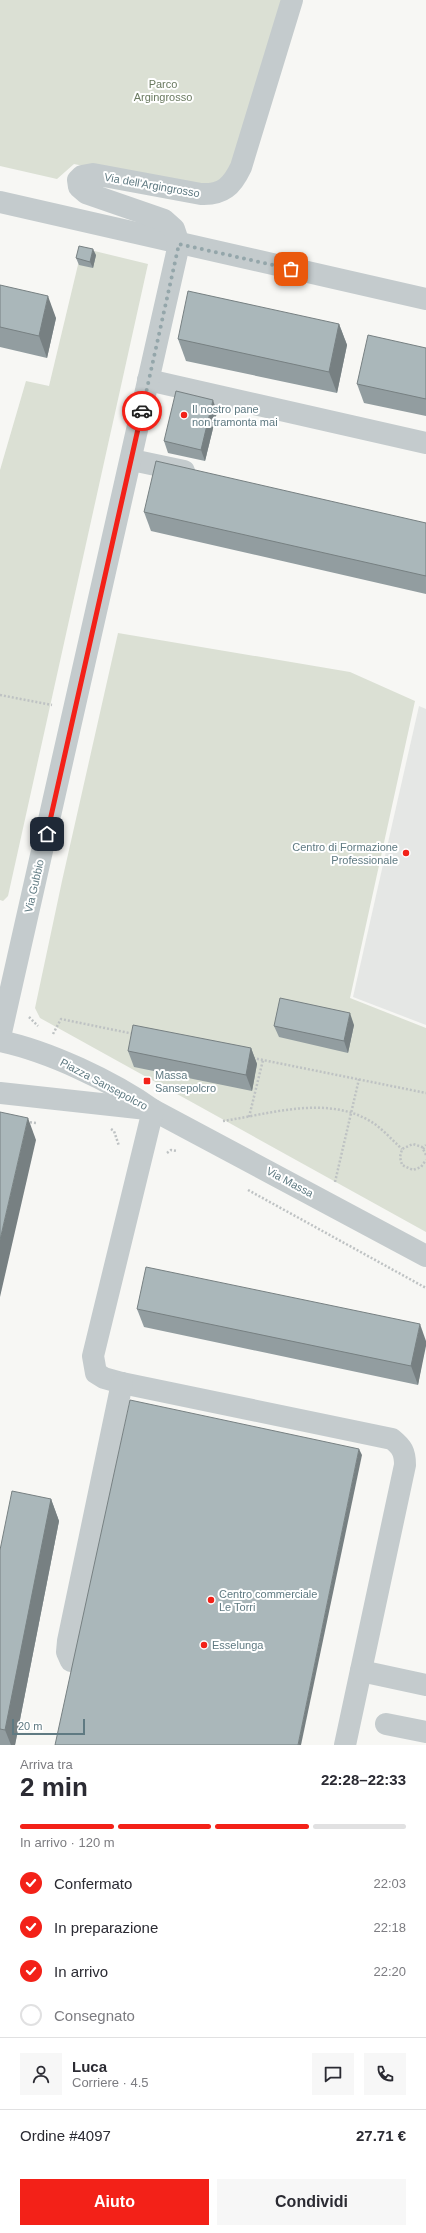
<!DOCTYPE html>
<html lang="it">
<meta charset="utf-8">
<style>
body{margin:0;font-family:Arial,sans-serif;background:#f7f7f7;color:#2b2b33;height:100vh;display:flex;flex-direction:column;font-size:15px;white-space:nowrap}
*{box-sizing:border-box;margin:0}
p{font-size:13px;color:#7c7c81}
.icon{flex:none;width:22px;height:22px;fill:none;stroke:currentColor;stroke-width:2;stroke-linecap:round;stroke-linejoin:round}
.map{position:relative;height:1745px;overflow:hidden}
.sheet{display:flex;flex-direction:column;background:#fff;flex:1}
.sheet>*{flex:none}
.scale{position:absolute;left:12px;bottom:10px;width:73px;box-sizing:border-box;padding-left:4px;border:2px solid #5f7a82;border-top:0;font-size:11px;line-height:14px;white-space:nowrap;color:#5f7a82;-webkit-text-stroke:3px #fff;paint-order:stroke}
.pin{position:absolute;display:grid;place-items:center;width:34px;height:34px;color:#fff;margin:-17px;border-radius:8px;box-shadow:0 2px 6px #0006}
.courier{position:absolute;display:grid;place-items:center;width:40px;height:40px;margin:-20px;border:3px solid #f32118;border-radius:50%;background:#fff;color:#222;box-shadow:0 1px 5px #0007}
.overview em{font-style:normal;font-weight:800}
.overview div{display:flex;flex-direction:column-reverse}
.overview{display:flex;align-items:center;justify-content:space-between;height:68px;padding:0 20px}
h1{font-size:26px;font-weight:800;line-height:30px}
.bar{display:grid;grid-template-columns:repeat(4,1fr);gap:6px 4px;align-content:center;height:48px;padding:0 20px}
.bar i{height:5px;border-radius:3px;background:#e1e1e2}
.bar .current{background:#f32118}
.bar p{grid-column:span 4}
.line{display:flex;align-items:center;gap:10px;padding:0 20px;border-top:1px solid #e1e1e2}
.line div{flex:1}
.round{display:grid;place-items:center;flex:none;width:42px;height:42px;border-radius:0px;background:#f7f7f7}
ol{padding:0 20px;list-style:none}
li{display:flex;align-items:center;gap:12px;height:44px}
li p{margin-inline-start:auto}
li .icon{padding:4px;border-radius:50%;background:#f32118;color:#fff;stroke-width:4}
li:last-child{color:#7c7c81}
li i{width:22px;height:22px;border:2px solid #e1e1e2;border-radius:50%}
.button{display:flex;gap:8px;margin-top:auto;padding:8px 20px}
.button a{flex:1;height:46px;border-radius:0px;background:#f32118;color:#fff;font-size:16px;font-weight:800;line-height:46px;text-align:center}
.button a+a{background:#f7f7f7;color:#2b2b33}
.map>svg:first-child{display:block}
.built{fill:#e5e7e5}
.green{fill:#dbe0d4}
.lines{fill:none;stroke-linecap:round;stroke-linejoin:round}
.path{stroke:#bec2c3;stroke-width:2.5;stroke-dasharray:2 2;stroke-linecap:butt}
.minor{stroke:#c4cbcd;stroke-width:22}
.wall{fill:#929da0}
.shaded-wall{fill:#778082}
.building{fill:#aab7ba;stroke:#778082}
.done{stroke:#94a6aa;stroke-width:4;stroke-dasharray:0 7.2}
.route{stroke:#f32118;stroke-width:5}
.poi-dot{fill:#f32118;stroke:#fff;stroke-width:1.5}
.labels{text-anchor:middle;stroke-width:4;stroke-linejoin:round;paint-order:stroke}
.park-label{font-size:11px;fill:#69795f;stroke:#fff}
.street-label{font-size:11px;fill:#5f7a82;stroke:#fff}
.poi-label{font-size:11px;fill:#5f7a82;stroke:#fff;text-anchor:start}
</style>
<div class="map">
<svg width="426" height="1745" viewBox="0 0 426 1745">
<rect width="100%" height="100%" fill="#f7f7f4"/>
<path class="built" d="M419,706L426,709V1025L353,997Z"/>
<g class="green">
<path d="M0,0H283L226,183L195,189L74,164L57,179L0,166Z"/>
<path d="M82,248L148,264L8,896L3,901L0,900V470L26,381L49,386Z"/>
<path d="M118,633L350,672L415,701L350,998L426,1028V1232L40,1018L35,1008L62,881Z"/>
</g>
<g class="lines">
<g class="path">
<path d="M0,695L52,705"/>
<path d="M29,1017L38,1026"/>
<path d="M53,1034L61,1019L134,1034"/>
<path d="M253,1058L426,1093"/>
<path d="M249,1117L263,1060"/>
<path d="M223,1121C270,1114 326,1095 370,1121C382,1128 392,1140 402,1149"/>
<path d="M26,1122L37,1123"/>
<path d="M111,1129L114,1131L119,1146"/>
<path d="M423,1149L426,1145"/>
<path d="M167,1153L171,1150L177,1151"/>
<path d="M426,1155L422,1147L413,1144L402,1149L400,1157L402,1165L413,1170L421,1167L426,1160"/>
<path d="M335,1182L359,1079"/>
<path d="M248,1190L426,1288"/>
</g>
<g class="minor">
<path d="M0,202L426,299"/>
<path d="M148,380L426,443"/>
<path d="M132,460L184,471"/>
<path d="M0,1037L179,244L174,229L164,220L86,193L79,187L78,180L82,176L93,174L201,194C223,195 232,186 241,167L292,0"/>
<path d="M0,1041C48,1051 112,1081 153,1110L426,1256"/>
<path d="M0,1093L147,1109"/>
<path d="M153,1110L93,1356L96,1373L104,1378L122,1383L392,1439C402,1447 405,1452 405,1465L345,1745"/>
<path d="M71,1661L67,1652L68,1641L122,1383"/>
<path d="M361,1671L426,1685"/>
<path d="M386,1724L426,1732"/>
</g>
</g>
<g class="wall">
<path d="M96,255L93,268L79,265L76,258Z"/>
<path d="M0,285L56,318L47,358L0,347Z"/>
<path d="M339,324L347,345L337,393L186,361L178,339Z"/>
<path d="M426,348V416L364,403L357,384Z"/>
<path d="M217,412L205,461L168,453L164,441Z"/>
<path d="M144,512L426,523V594L151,531Z"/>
<path d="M354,1025L348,1053L279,1037L274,1026Z"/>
<path d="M251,1048L257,1064L252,1091L134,1067L128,1051Z"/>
<path d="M137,1309L426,1341L418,1385L144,1327Z"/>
<path d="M51,1499L59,1521L15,1745H0V1550Z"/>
</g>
<g class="shaded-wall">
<path d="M93,249L96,255L93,268L90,262Z"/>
<path d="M48,296L56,318L47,358L39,336Z"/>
<path d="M339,324L347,345L337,393L329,372Z"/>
<path d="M213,400L217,412L205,461L201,450Z"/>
<path d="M350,1013L354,1025L348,1053L344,1041Z"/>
<path d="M251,1048L257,1064L252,1091L246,1075Z"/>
<path d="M28,1118L36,1140L0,1297V1240Z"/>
<path d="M420,1324L426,1341V1346L418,1385L411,1366Z"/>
<path d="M359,1449L362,1455L301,1745H298Z"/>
<path d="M51,1499L59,1521L15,1745H11L5,1730Z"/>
</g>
<g class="building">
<path d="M79,246L93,249L90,262L76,258Z"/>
<path d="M0,285L48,296L39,336L0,327Z"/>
<path d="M188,291L339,324L329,372L178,339Z"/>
<path d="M368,335L426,348V399L357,384Z"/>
<path d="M176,391L213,400L201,450L164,441Z"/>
<path d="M156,461L426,523V576L144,512Z"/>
<path d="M280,998L350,1013L344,1041L274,1026Z"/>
<path d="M133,1025L251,1048L246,1075L128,1051Z"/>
<path d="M0,1112L28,1118L0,1240Z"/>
<path d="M146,1267L420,1324L411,1366L137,1309Z"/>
<path d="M130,1400L359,1449L298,1745H55Z"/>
<path d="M12,1491L51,1499L5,1730L0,1729V1550Z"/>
</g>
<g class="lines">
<path class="done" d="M142,411L179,244L291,269"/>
<path class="route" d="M47,834L142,411"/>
</g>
<g class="poi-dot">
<circle cx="184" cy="415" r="4"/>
<circle cx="406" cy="853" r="4"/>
<rect x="143" y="1077" width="8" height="8" rx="2"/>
<circle cx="211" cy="1600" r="4"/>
<circle cx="204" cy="1645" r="4"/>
</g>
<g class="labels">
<g class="park-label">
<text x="163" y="88">Parco<tspan x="163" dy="13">Argingrosso</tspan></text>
</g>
<g class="street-label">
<text transform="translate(152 185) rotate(10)" y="4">Via dell'Argingrosso</text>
<text transform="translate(34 886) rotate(-77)" y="4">Via Gubbio</text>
<text transform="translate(104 1084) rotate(28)" y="4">Piazza Sansepolcro</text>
<text transform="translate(290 1182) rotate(28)" y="4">Via Massa</text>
</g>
<g class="poi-label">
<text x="192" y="413">Il nostro pane<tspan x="192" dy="13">non tramonta mai</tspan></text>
<text x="398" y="851" text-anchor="end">Centro di Formazione<tspan x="398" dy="13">Professionale</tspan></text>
<text x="155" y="1079">Massa<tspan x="155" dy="13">Sansepolcro</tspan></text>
<text x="219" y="1598">Centro commerciale<tspan x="219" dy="13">Le Torri</tspan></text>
<text x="212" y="1649">Esselunga</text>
</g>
</g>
</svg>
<div class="scale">20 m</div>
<div class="pin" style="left:291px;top:269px;background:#ea580c"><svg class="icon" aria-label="bag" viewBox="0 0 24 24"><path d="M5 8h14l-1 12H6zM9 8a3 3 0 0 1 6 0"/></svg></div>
<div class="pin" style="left:47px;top:834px;background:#1f2937"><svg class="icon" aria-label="home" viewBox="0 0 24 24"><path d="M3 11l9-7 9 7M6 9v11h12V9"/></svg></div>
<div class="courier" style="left:142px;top:411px"><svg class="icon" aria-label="car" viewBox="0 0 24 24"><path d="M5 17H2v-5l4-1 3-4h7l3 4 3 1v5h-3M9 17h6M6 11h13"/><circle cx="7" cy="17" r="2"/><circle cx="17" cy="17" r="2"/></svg></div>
</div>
<section class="sheet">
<div class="overview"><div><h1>2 min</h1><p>Arriva tra</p></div><em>22:28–22:33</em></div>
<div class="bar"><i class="current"></i><i class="current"></i><i class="current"></i><i></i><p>In arrivo · 120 m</p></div>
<ol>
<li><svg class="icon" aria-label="check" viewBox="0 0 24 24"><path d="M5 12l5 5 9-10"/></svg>Confermato<p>22:03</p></li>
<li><svg class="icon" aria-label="check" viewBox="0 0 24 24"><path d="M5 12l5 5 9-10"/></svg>In preparazione<p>22:18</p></li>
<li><svg class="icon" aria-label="check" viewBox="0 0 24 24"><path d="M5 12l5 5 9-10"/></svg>In arrivo<p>22:20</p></li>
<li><i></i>Consegnato</li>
</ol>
<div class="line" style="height:72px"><a class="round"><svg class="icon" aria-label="person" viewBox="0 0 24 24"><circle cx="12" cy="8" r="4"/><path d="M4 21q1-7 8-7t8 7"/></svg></a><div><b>Luca</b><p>Corriere · 4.5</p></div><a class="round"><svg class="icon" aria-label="chat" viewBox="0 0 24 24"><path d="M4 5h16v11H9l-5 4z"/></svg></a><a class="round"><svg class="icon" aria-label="phone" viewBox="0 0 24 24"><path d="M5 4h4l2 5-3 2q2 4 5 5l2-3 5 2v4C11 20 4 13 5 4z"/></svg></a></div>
<div class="line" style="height:52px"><div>Ordine #4097</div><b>27.71 €</b></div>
<div class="button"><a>Aiuto</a><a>Condividi</a></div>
</section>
